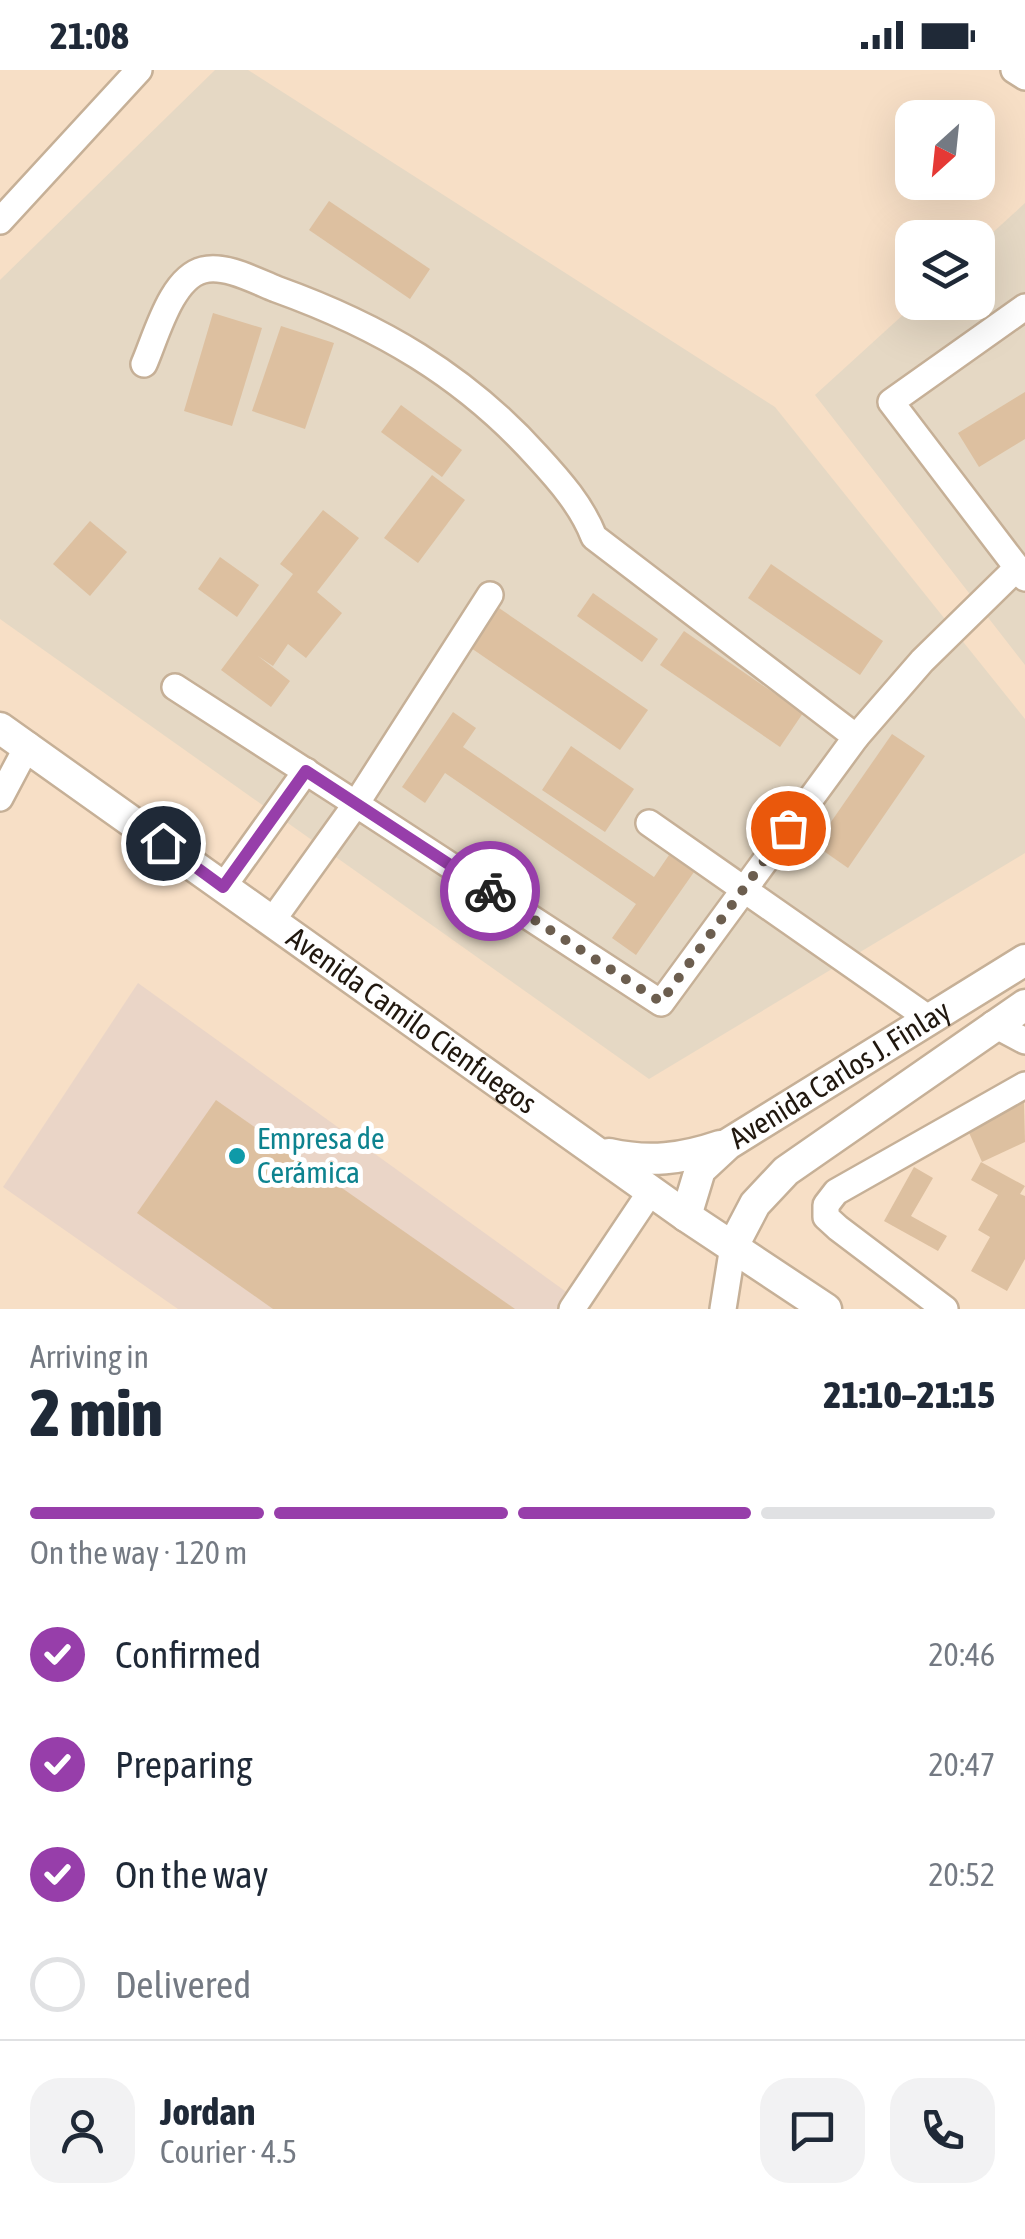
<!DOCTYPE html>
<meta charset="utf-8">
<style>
body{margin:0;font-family:"Asap Condensed",sans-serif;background:#f2f2f3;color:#1f2937;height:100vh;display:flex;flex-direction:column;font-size:38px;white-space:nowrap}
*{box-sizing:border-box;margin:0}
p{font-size:32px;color:#747a83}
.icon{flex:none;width:55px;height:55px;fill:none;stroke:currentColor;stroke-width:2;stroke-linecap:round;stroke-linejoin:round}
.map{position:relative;height:1239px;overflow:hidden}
.drawer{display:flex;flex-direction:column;background:#fff;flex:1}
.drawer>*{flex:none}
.needle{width:65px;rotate:207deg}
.controls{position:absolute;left:895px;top:30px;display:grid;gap:20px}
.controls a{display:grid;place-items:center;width:100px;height:100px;border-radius:20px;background:#fff;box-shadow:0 10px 40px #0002;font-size:50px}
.pin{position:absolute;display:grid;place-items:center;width:85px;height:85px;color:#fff;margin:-42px;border:5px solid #fff;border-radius:50%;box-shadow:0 2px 10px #0007}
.courier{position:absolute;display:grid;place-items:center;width:100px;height:100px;margin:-50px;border:8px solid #973eaa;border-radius:50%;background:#fff;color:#222;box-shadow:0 2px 12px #0007}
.head em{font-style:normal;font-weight:800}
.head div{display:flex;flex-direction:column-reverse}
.head{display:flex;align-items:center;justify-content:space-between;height:170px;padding:0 30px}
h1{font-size:65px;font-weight:800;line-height:75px}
.bar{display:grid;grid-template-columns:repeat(4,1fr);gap:15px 10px;align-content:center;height:120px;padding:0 30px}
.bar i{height:12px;border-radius:8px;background:#e0e1e3}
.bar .on{background:#973eaa}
.bar p{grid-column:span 4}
.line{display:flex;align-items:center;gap:25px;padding:0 30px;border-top:2px solid #e0e1e3}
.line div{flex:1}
.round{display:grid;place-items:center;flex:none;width:105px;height:105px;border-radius:30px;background:#f2f2f3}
ol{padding:0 30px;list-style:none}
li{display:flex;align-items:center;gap:30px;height:110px}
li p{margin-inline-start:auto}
li .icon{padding:10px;border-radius:50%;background:#973eaa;color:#fff;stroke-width:4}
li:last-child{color:#747a83}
li i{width:55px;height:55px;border:5px solid #e0e1e3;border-radius:50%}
.status{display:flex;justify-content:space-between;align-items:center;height:70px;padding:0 50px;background:#fff;direction:ltr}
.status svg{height:28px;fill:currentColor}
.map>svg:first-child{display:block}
.commercial{fill:#e5d8c4}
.industrial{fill:#ead5c7}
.building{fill:#ddc0a0}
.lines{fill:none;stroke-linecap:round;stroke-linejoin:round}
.minor-casing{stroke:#c6b097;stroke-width:30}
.major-casing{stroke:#c6b097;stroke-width:35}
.minor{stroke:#fff;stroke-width:25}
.major{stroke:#fff;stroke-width:30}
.done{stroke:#6c5e4f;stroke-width:10;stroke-dasharray:0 18}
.route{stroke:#973eaa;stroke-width:12}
.culture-dot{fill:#0f9aa8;stroke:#fff;stroke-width:4}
.labels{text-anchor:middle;stroke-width:10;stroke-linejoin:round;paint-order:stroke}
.street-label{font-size:30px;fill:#21180f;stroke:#fff}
.culture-label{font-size:30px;fill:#0d838f;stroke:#fff;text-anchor:start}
</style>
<div class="status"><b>21:08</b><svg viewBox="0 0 49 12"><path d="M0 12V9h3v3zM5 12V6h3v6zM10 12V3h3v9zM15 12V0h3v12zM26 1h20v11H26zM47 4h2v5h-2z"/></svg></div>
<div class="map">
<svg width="1025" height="1239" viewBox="0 0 1025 1239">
<rect width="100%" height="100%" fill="#f7dfc6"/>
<g class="commercial">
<path d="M215,0H248L775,337L1025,649V783L649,1009L0,549V210Z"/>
<path d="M1025,133V595L815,325L916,233L978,232V176Z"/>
</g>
<path class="industrial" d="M138,913L590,1239H178L3,1117Z"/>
<g class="building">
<path d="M329,131L430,199L410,229L309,160Z"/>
<path d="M213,243L262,258L232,356L184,341Z"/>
<path d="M281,256L334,273L305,359L252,341Z"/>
<path d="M1025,322V369L979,397L958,363Z"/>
<path d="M401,335L462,380L442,407L381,362Z"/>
<path d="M432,405L465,430L418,493L384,468Z"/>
<path d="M323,440L359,468L317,522L342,543L306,588L288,574L273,596L258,586L290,611L271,637L221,600L293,504L280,494Z"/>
<path d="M90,451L127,482L90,526L53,494Z"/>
<path d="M220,487L259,515L237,547L198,519Z"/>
<path d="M771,494L883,571L860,605L748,528Z"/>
<path d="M593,523L658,569L642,592L577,546Z"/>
<path d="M499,538L648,640L620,680L471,578Z"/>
<path d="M684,561L803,643L780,677L660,595Z"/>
<path d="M453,642L476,658L463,677L654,807L669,785L694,802L636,885L612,868L636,834L445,703L425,733L402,717Z"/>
<path d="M892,664L925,686L848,798L815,775Z"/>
<path d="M571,676L634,719L605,762L542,720Z"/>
<path d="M216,1030L515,1239H273L137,1143Z"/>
<path d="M1024,1032L1025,1072L982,1092L967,1058Z"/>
<path d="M981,1092L1025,1116L1020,1124L1025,1126V1189L1007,1221L971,1201L990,1167L978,1160L998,1125L971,1110Z"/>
<path d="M914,1097L933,1108L911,1146L947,1166L938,1181L884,1151Z"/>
</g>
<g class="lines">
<defs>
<g id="minor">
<path d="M1014,0L1025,7"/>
<path d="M0,151L139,0"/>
<path d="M1025,237L891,332L1025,508"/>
<path d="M144,294C156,267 171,208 203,200C225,194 256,211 276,219C379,256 464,305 537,386C560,411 582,436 594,467L856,667L661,933L356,734L272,851"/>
<path d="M175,617L356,734L490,525"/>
<path d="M856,667L922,591L1017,498"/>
<path d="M0,728L28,675"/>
<path d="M649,753L928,948"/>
<path d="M223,817L306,701"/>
<path d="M993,954L1025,971"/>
<path d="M572,1239L651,1121"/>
<path d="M723,1239L733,1176"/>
<path d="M945,1239L838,1158L826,1147V1135L836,1122L1025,1015"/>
</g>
<g id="major">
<path id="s1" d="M0,658L686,1146L826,1239"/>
<path d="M609,1084C649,1093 682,1089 720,1076"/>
<path id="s2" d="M686,1146L700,1100L728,1074L1025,890"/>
<path d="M733,1176L755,1134L786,1101L1025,935"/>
</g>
</defs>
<use href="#minor" class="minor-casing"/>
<use href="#major" class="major-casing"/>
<use href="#minor" class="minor"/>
<use href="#major" class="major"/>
</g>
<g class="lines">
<path class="done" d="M490,821L661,932L788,758"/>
<path class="route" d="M163,773L223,817L306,701L490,821"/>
</g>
<circle class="culture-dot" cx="237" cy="1086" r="10"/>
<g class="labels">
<g class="street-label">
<text dy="10" stroke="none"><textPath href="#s1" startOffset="505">Avenida Camilo Cienfuegos</textPath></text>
<text dy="10" stroke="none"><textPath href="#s2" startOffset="218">Avenida Carlos J. Finlay</textPath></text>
</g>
<g class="culture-label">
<text x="257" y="1079">Empresa de<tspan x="257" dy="34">Cerámica</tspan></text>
</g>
</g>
</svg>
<div class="controls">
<a><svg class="needle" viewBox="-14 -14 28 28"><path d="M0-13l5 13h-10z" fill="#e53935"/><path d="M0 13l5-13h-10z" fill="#747a83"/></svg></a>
<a><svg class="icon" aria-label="layers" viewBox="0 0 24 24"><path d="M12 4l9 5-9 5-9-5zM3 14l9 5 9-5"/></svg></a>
</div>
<div class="pin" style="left:788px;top:758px;background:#ea580c"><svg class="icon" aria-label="bag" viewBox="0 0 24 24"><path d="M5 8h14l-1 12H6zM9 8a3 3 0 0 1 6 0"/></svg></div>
<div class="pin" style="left:163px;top:773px;background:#1f2937"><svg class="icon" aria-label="home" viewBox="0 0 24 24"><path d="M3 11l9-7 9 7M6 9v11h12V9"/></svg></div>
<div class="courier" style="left:490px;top:821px"><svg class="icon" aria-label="bike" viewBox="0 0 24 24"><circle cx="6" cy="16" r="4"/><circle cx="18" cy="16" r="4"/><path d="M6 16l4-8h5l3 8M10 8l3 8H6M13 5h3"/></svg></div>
</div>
<section class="drawer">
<div class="head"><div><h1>2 min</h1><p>Arriving in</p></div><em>21:10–21:15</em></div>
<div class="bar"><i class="on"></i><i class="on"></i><i class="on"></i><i></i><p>On the way · 120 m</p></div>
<ol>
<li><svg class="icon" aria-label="check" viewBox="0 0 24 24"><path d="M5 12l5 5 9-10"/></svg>Confirmed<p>20:46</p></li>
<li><svg class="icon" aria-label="check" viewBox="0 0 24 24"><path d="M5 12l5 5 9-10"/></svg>Preparing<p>20:47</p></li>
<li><svg class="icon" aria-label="check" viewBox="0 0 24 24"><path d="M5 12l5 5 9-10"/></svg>On the way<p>20:52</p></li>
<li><i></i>Delivered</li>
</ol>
<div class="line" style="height:180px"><a class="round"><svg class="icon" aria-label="person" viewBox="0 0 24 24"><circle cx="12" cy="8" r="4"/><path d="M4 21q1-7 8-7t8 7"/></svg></a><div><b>Jordan</b><p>Courier · 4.5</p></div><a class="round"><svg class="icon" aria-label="chat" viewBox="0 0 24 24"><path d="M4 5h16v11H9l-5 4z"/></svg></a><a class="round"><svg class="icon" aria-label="phone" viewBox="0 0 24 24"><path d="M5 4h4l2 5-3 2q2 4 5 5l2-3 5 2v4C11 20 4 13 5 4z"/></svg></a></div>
</section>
